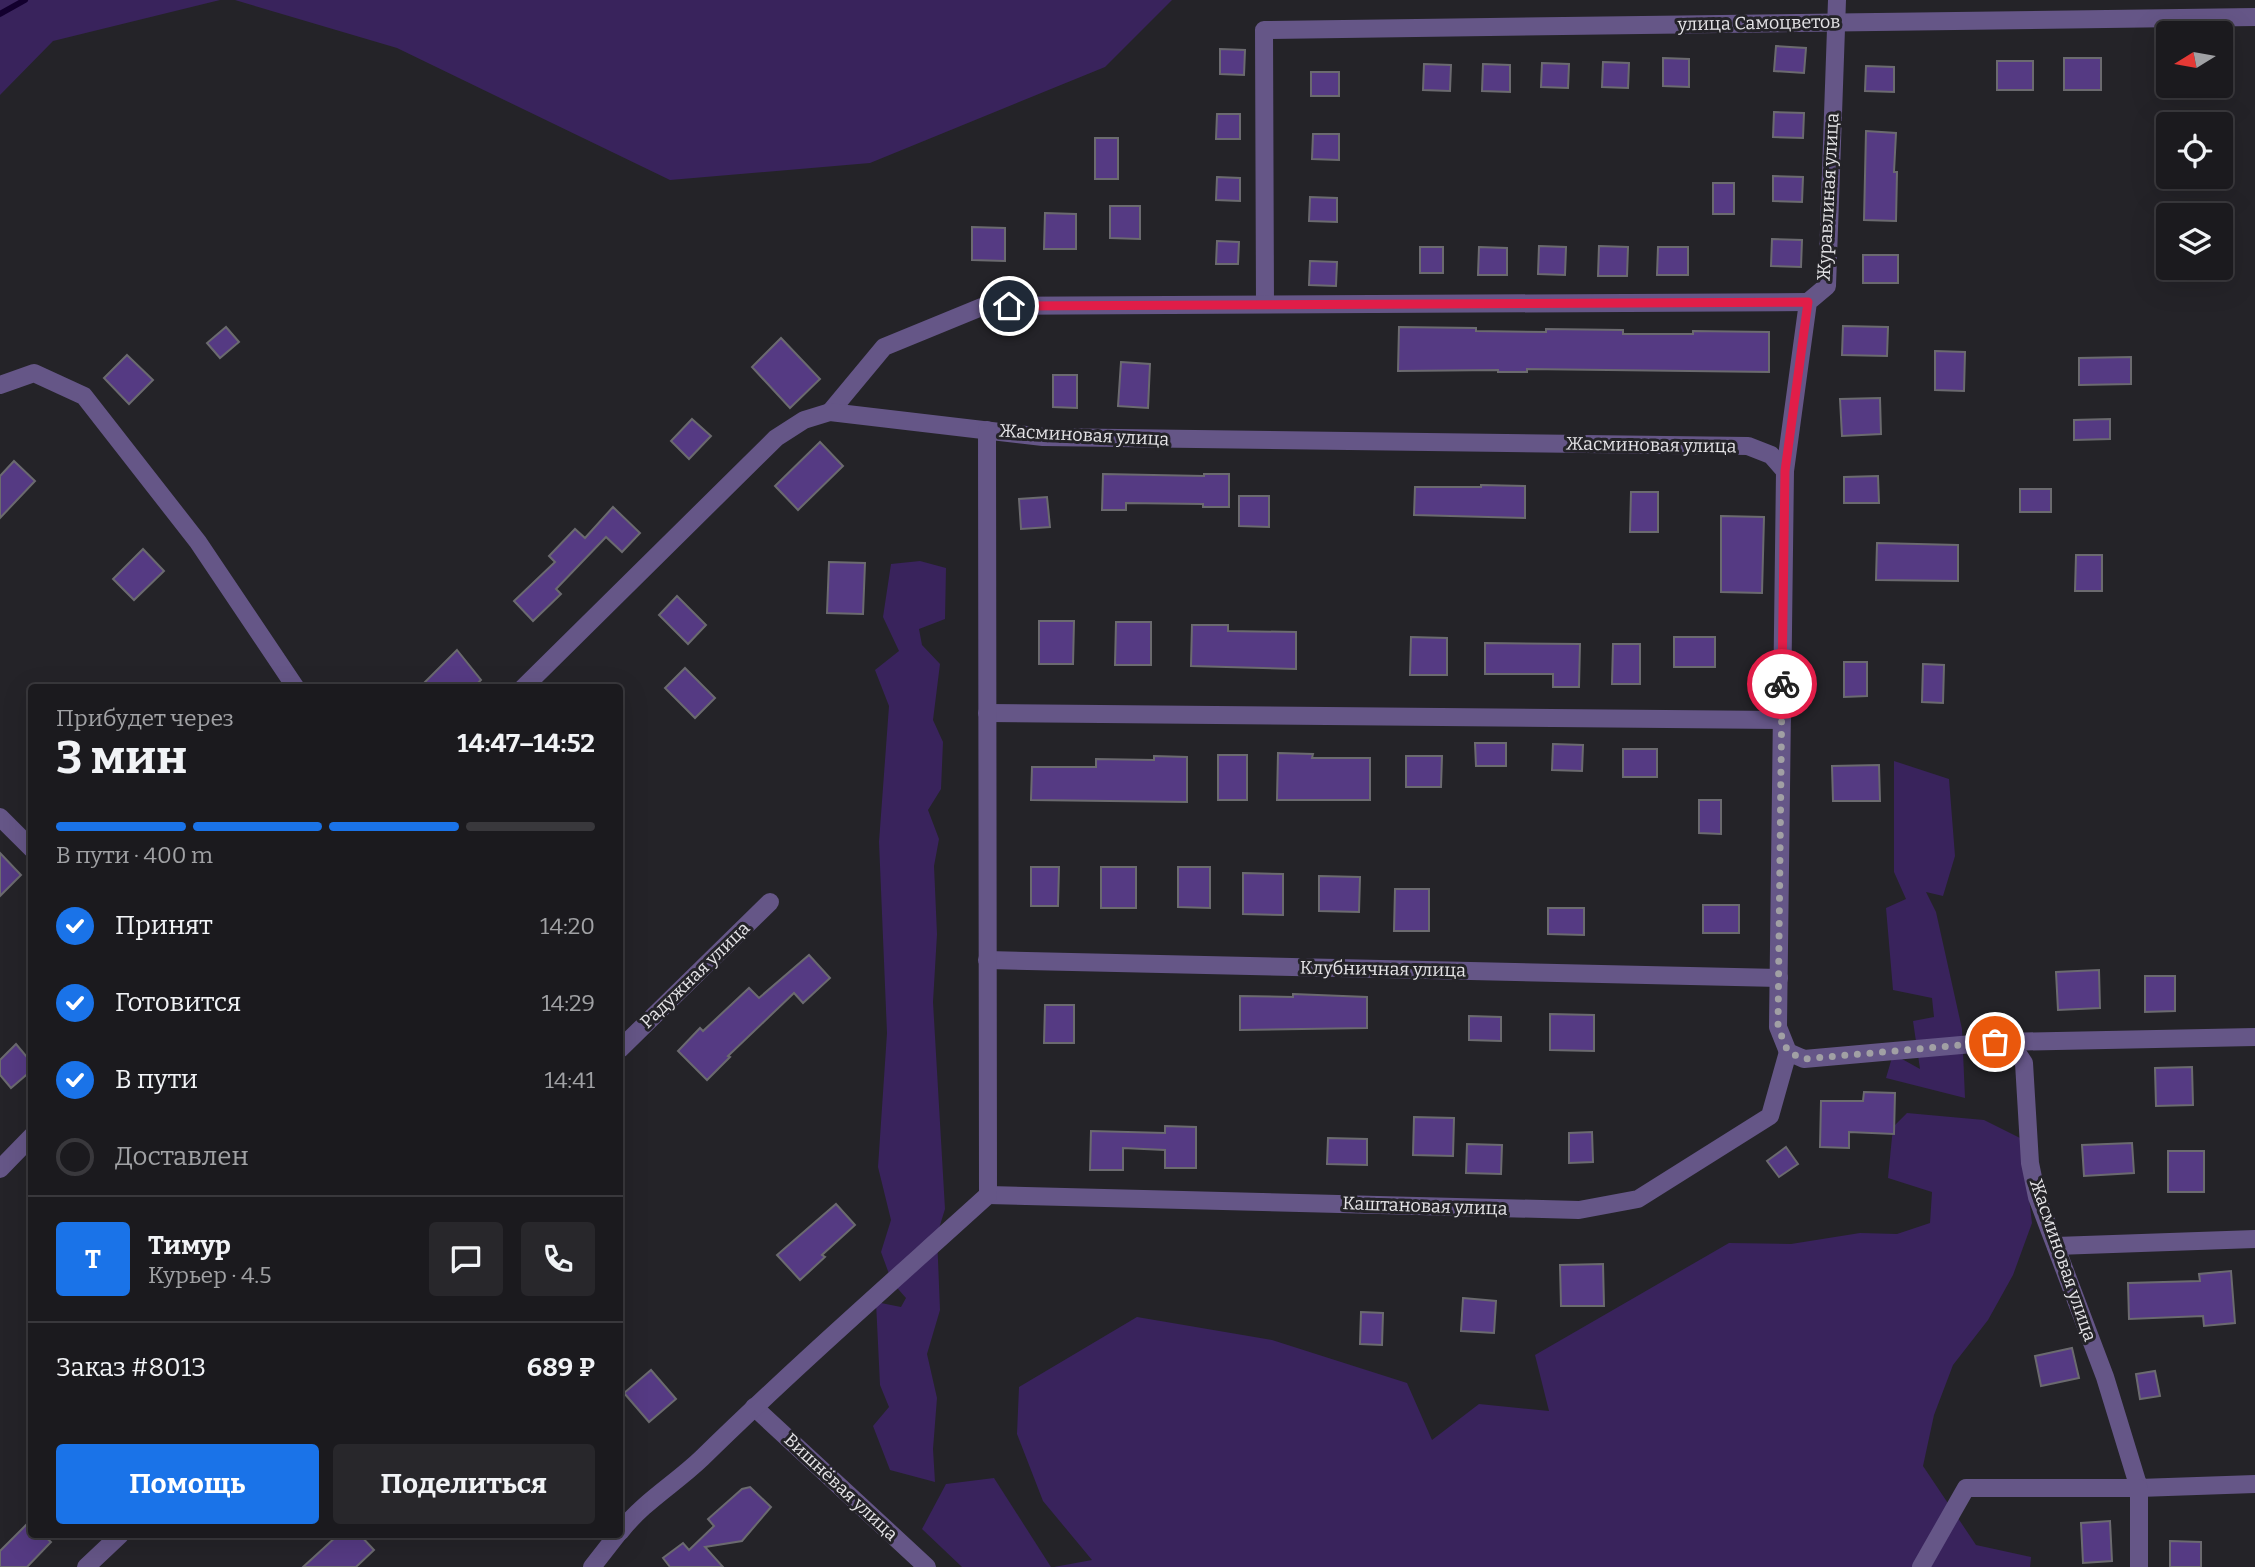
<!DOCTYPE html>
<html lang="ru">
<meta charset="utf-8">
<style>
body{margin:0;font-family:Bitter,serif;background:#28272b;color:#f1f3f6;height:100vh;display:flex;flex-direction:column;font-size:26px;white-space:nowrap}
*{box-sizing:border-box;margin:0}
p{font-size:23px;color:#a0a1a4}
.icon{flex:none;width:38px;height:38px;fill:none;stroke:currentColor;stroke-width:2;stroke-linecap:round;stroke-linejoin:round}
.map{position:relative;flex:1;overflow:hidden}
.details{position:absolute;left:28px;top:684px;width:595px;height:854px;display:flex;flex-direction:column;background:#1b1a1e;border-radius:7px;box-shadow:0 7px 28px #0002,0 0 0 2px #39383c}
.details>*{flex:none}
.needle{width:46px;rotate:259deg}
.tools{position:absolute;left:2156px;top:21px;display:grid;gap:14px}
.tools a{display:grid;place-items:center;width:77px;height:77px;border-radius:7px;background:#1b1a1e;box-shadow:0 7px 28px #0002,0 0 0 2px #39383c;font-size:35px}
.pin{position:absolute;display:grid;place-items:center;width:60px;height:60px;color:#fff;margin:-30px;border:4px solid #fff;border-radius:50%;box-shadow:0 2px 7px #0007}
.courier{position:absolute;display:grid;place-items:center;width:70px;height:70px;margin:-35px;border:5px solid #e11d48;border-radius:50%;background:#fff;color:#222;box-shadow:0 2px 9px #0007}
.headline em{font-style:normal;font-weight:700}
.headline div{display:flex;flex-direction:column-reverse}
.headline{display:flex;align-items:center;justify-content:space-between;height:119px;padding:0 28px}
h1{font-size:46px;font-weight:700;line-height:52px}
.bar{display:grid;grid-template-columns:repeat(4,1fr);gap:10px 7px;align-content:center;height:84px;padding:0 28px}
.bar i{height:9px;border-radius:5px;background:#39383c}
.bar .selected{background:#1a73e8}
.bar p{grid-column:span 4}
.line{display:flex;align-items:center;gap:18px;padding:0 28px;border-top:2px solid #39383c}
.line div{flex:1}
.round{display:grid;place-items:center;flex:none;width:74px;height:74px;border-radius:7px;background:#28272b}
ol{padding:0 28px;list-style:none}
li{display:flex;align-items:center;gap:21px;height:77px}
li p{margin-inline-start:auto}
li .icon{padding:7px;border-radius:50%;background:#1a73e8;color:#fff;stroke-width:4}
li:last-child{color:#a0a1a4}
li i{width:38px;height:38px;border:4px solid #39383c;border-radius:50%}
.cta{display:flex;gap:14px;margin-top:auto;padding:14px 28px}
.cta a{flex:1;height:80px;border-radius:7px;background:#1a73e8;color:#fff;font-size:28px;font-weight:700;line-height:80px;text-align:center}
.cta a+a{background:#28272b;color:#f1f3f6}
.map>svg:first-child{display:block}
.green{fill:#39235c}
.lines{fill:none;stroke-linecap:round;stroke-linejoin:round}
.stream{stroke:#13002e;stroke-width:6}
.building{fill:#553a83;stroke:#6b6a6f;stroke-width:2}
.minor{stroke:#655687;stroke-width:18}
.done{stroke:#a1a0a4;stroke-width:7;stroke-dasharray:0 12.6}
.route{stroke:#e11d48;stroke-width:9}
.labels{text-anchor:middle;stroke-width:6;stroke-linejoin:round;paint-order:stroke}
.street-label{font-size:18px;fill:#e5e4e7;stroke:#242328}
</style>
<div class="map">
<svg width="2255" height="1567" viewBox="0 0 2255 1567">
<rect width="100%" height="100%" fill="#242328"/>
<g class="green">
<path d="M0,0H220L53,41L0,95Z"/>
<path d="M235,0H1172L1105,67L870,163L670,180L397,48Z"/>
<path d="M920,561L946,568L945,619L919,629L922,645L940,664L933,720L943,742L941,789L928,810L939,839L934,866L937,934L933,1002L945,1209L937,1235L940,1310L927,1354L937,1398L933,1449L935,1482L890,1470L873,1426L889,1407L880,1385L876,1302L901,1307L906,1298L892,1282L881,1252L891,1220L878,1167L887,1033L879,842L889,706L875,670L899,651L883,617L891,564Z"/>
<path d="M1894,761L1949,779L1955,856L1943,896L1926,892L1936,912L1962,1029L1965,1098L1886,1078L1893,1054L1920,1069L1913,1021L1934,1017L1932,998L1893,990L1886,908L1906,899L1894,872Z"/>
<path d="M1907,1113L1984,1120L2022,1139L2032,1223L2013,1275L1988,1320L1953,1365L1934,1415L1923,1466L1976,1545L2031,1557L2030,1567H1054L1092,1560L1043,1501L1017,1434L1019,1387L1137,1317L1272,1340L1407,1383L1432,1440L1479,1404L1549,1411L1535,1355L1729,1243L1791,1244L1860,1233L1897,1234L1930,1223L1932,1192L1888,1178L1893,1127Z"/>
<path d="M994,1478L1051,1567H962L922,1529L946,1484Z"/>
</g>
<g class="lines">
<path class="stream" d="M0,14L25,0"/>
</g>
<g class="building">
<path d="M1776,46L1806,48L1804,73L1774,71Z"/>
<path d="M1220,49L1245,50L1244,75L1220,74Z"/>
<path d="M1663,58L1689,59V87L1663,86Z"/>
<rect x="2064" y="58" width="37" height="32"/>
<rect x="1997" y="61" width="36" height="29"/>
<path d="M1603,62L1629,63L1628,88L1602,87Z"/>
<path d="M1542,63L1569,64L1568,88L1541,87Z"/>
<path d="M1424,64L1451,65L1450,91L1423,90Z"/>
<path d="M1483,64L1510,65V92L1482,91Z"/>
<path d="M1866,66L1894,67V92L1865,91Z"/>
<rect x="1311" y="72" width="28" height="24"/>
<path d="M1774,112L1804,113L1803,138L1773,137Z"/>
<path d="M1217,114H1240V139H1216Z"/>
<path d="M1866,131L1896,133L1894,172H1897L1896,221L1864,220Z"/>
<path d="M1313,134H1339V160L1312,159Z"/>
<rect x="1095" y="138" width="23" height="41"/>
<path d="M1773,176L1803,177L1802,202L1773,201Z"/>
<path d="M1217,177L1240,178V201L1216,200Z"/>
<rect x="1713" y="183" width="21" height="31"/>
<path d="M1310,197L1337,198V222L1309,221Z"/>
<path d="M1110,206H1140V239L1110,238Z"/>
<path d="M1045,213L1076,214V249H1044Z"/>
<path d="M972,227L1005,228V261L972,260Z"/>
<path d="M1772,239L1802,240L1801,267L1771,266Z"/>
<path d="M1217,241L1239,242L1238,264H1216Z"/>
<path d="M1539,246L1566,247L1565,275L1538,274Z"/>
<path d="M1599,246L1628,247L1627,276H1598Z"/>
<rect x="1420" y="247" width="23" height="26"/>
<path d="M1479,247L1507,248V275H1478Z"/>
<path d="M1658,247H1688V275H1657Z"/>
<rect x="1863" y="255" width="35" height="28"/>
<path d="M1310,261L1337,262L1336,286L1309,285Z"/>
<path d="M1843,326L1888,327L1887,356L1842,355Z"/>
<path d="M226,327L239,342L220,358L207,343Z"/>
<path d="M1399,327L1476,328V331L1546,332V329L1623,330V334H1693V331L1769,332V372L1527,369V372H1498V370L1398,371Z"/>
<path d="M781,338L820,379L790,408L752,367Z"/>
<path d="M1935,351L1965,352L1964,391L1935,390Z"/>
<path d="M127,355L153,380L129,404L104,378Z"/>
<path d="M2131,357V384L2079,385V358Z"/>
<path d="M1121,362L1150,364L1148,408L1118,406Z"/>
<path d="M1053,375H1077V408L1053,407Z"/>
<path d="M1880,398L1881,434L1842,436L1840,399Z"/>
<path d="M692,419L711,436L689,459L671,441Z"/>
<path d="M2110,419V439L2074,440V420Z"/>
<path d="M820,442L843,466L798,510L775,486Z"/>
<path d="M14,461L35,481L0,518V476Z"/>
<path d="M1103,474L1204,476V474H1229V507H1203V504L1126,503V510H1102Z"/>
<path d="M1878,476L1879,503H1844V477Z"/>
<path d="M1481,485L1525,486V518L1414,515L1415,487H1481Z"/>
<rect x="2020" y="489" width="31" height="23"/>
<path d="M1631,492H1658V532H1630Z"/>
<path d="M1239,496H1269V527L1239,526Z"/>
<path d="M1047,497L1050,527L1021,529L1019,499Z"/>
<path d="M613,507L640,533L622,552L606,537L556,589L561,594L533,621L514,601L555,562L549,556L575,529L585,538Z"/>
<path d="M1721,516L1764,517L1762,593L1721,592Z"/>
<path d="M1877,543L1958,545V581L1876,580Z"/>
<path d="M143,549L164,571L134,600L113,579Z"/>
<path d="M2076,555H2102V591H2075Z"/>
<path d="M829,562L865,563L863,614L827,613Z"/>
<path d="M677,596L706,625L688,644L659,615Z"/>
<path d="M1039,621H1074L1073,664H1039Z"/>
<path d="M1116,622H1151V665H1115Z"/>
<path d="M1192,625H1228V631L1296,632V669L1191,666Z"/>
<path d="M1411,637L1447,638V675H1410Z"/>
<rect x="1674" y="637" width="41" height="30"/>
<path d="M1485,643L1580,644L1579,687H1553V674H1485Z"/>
<path d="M1613,644H1640V684H1612Z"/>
<path d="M457,650L481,680L473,688H419Z"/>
<path d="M1844,662H1867V696L1844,697Z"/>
<path d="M1923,664L1944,665L1943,703L1922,702Z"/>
<path d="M685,668L715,698L695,718L665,688Z"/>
<path d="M1475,743H1506V766H1476Z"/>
<path d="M1553,744L1583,745L1582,771L1552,770Z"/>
<rect x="1623" y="749" width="34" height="28"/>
<path d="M1278,753L1313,754L1312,758H1370V800H1277Z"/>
<rect x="1218" y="755" width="29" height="45"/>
<path d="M1154,756L1187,757V802L1031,800L1032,767H1096V759L1154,760Z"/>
<path d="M1406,756H1442L1441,787H1406Z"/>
<path d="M1879,765L1880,801H1833L1832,766Z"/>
<path d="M1699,800H1721V834L1699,833Z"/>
<path d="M0,853L21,875L0,896Z"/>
<path d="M1031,867H1059L1058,906H1031Z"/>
<rect x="1101" y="867" width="35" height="41"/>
<path d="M1178,867H1210V908L1178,907Z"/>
<path d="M1243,873L1283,874V915L1243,914Z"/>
<path d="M1319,876L1360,877L1359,912L1319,911Z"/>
<path d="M1395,889H1429V931H1394Z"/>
<rect x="1703" y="905" width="36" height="28"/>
<path d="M1548,908H1584V935L1548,934Z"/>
<path d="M809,955L830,978L803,1003L794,993L728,1056L730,1057L707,1080L678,1051L700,1028L703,1031L749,988L759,998Z"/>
<path d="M2099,970L2100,1008L2058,1010L2056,972Z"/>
<path d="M2145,976H2175V1011L2145,1012Z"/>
<path d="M1293,994L1367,997V1028L1240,1030V996L1293,997Z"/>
<path d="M1045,1005H1074V1043H1044Z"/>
<path d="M1550,1014L1594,1015V1051L1550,1050Z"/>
<path d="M1469,1016L1501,1017V1041L1469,1040Z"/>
<path d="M16,1044L32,1063V1070L11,1088L0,1075V1060Z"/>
<path d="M2192,1067L2193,1105L2156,1106L2155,1068Z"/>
<path d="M1864,1092L1895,1093L1894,1134L1849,1132V1148L1820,1147L1821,1101H1863Z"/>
<path d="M1414,1117L1454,1118L1453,1156L1413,1155Z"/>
<path d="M1165,1126L1196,1127V1168H1165V1150L1123,1148V1170H1090L1091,1131L1165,1133Z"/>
<path d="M1592,1132L1593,1162L1569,1163V1133Z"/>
<path d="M1328,1138L1367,1139V1165L1327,1164Z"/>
<path d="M2132,1143L2134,1173L2084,1176L2082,1145Z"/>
<path d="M1467,1144L1502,1145L1501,1174L1466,1173Z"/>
<path d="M1786,1147L1798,1164L1779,1177L1767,1161Z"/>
<rect x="2168" y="1151" width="36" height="41"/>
<path d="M836,1204L855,1225L822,1255L825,1257L800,1280L777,1255Z"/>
<path d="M1603,1264L1604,1306H1561L1560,1265Z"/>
<path d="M2231,1271L2235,1323L2204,1326L2203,1316L2129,1319L2128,1283L2200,1281L2199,1274Z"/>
<path d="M1463,1298L1496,1301L1494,1333L1461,1331Z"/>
<path d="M1361,1312L1383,1313L1382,1345L1360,1344Z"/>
<path d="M2072,1348L2079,1378L2041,1386L2035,1356Z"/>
<path d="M651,1370L676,1399L649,1422L624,1393Z"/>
<path d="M2155,1371L2160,1396L2140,1399L2136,1374Z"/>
<path d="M750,1487L771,1507L742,1541L705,1547L723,1567H670L663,1558L683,1543L689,1550L714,1526L708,1519L742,1489Z"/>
<path d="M32,1519V1535H43L51,1542L27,1567H0V1551Z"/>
<path d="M2110,1521L2112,1561L2083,1563L2081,1523Z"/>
<path d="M338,1535H360L374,1550L356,1567H303Z"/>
<path d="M2170,1541L2201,1542V1567H2170Z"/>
</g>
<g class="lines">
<g class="minor">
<path d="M1265,304L1264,30L2255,17"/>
<path d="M0,385L34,373L84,396L198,542L296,688"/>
<path d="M830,412L884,347L984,306L1808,302"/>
<path d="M1785,471L1808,302L1827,286L1837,0"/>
<path d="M523,688L776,438L804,420L830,412L1043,437L1748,446L1771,455L1785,471L1778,1027L1788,1052L1804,1059L1995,1042L2014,1048L2024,1063L2030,1163L2037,1197L2105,1377L2139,1488L2255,1484"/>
<path d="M987,713L1782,720"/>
<path d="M0,817L32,849"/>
<path d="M987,960L1779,978"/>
<path d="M2002,1042L2255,1037"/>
<path d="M620,1049L770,902"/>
<path d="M0,1169L32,1136"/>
<path d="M988,1195L1579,1210L1638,1199L1770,1116L1788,1052"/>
<path d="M2056,1246L2255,1239"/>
<path d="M754,1407L927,1567"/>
<path d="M620,1532C643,1502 675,1484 702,1458C795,1367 892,1282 988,1195L987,430"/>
<path d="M86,1567L120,1535"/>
<path d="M592,1567L617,1535"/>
<path d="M1921,1567L1966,1488H2139V1567"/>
</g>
</g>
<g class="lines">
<path class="done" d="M1782,684L1778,1027L1788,1052L1804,1059L1995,1042"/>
<path class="route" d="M1009,306L1808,302L1785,471L1782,684"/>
</g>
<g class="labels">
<g class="street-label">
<text transform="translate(1759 23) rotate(-1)" y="6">улица Самоцветов</text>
<text transform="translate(1828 197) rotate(-87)" y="6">Журавлиная улица</text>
<text transform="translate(1084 435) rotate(3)" y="6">Жасминовая улица</text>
<text transform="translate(1651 445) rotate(1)" y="6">Жасминовая улица</text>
<text transform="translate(1383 969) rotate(1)" y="6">Клубничная улица</text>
<text transform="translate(695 975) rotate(-44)" y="6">Радужная улица</text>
<text transform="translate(1425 1206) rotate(2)" y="6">Каштановая улица</text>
<text transform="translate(2063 1260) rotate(71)" y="6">Жасминовая улица</text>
<text transform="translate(841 1487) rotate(43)" y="6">Вишнёвая улица</text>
</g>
</g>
</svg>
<div class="tools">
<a><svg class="needle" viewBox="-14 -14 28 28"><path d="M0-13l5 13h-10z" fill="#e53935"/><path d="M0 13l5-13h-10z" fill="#a0a1a4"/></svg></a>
<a><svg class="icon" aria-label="locate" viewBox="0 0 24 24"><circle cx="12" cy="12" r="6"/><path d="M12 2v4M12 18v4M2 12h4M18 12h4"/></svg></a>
<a><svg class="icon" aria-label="layers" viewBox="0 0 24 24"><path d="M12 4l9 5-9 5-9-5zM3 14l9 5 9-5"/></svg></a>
</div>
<div class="pin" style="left:1995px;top:1042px;background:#ea580c"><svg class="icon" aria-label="bag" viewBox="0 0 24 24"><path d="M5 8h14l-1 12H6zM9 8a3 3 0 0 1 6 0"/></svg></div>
<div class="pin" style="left:1009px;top:306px;background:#1f2937"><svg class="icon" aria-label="home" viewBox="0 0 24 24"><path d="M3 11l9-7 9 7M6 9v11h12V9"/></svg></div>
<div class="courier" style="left:1782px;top:684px"><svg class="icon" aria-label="bike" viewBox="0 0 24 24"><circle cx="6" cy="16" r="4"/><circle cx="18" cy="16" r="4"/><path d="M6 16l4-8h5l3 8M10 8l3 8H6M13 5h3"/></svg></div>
<section class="details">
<div class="headline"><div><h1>3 мин</h1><p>Прибудет через</p></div><em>14:47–14:52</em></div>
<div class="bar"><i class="selected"></i><i class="selected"></i><i class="selected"></i><i></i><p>В пути · 400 m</p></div>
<ol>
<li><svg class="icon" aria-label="check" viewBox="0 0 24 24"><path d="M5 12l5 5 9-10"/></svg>Принят<p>14:20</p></li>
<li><svg class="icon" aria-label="check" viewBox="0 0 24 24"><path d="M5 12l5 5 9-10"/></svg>Готовится<p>14:29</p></li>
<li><svg class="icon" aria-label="check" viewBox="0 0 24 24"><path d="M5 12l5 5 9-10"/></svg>В пути<p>14:41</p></li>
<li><i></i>Доставлен</li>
</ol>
<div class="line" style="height:126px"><b class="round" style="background:#1a73e8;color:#fff">Т</b><div><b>Тимур</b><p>Курьер · 4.5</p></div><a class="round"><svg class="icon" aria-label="chat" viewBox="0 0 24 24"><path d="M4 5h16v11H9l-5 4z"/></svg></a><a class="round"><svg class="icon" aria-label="phone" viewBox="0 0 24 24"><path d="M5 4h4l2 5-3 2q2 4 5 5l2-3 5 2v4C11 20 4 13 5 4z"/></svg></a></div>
<div class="line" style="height:91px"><div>Заказ #8013</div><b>689 ₽</b></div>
<div class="cta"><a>Помощь</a><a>Поделиться</a></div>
</section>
</div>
